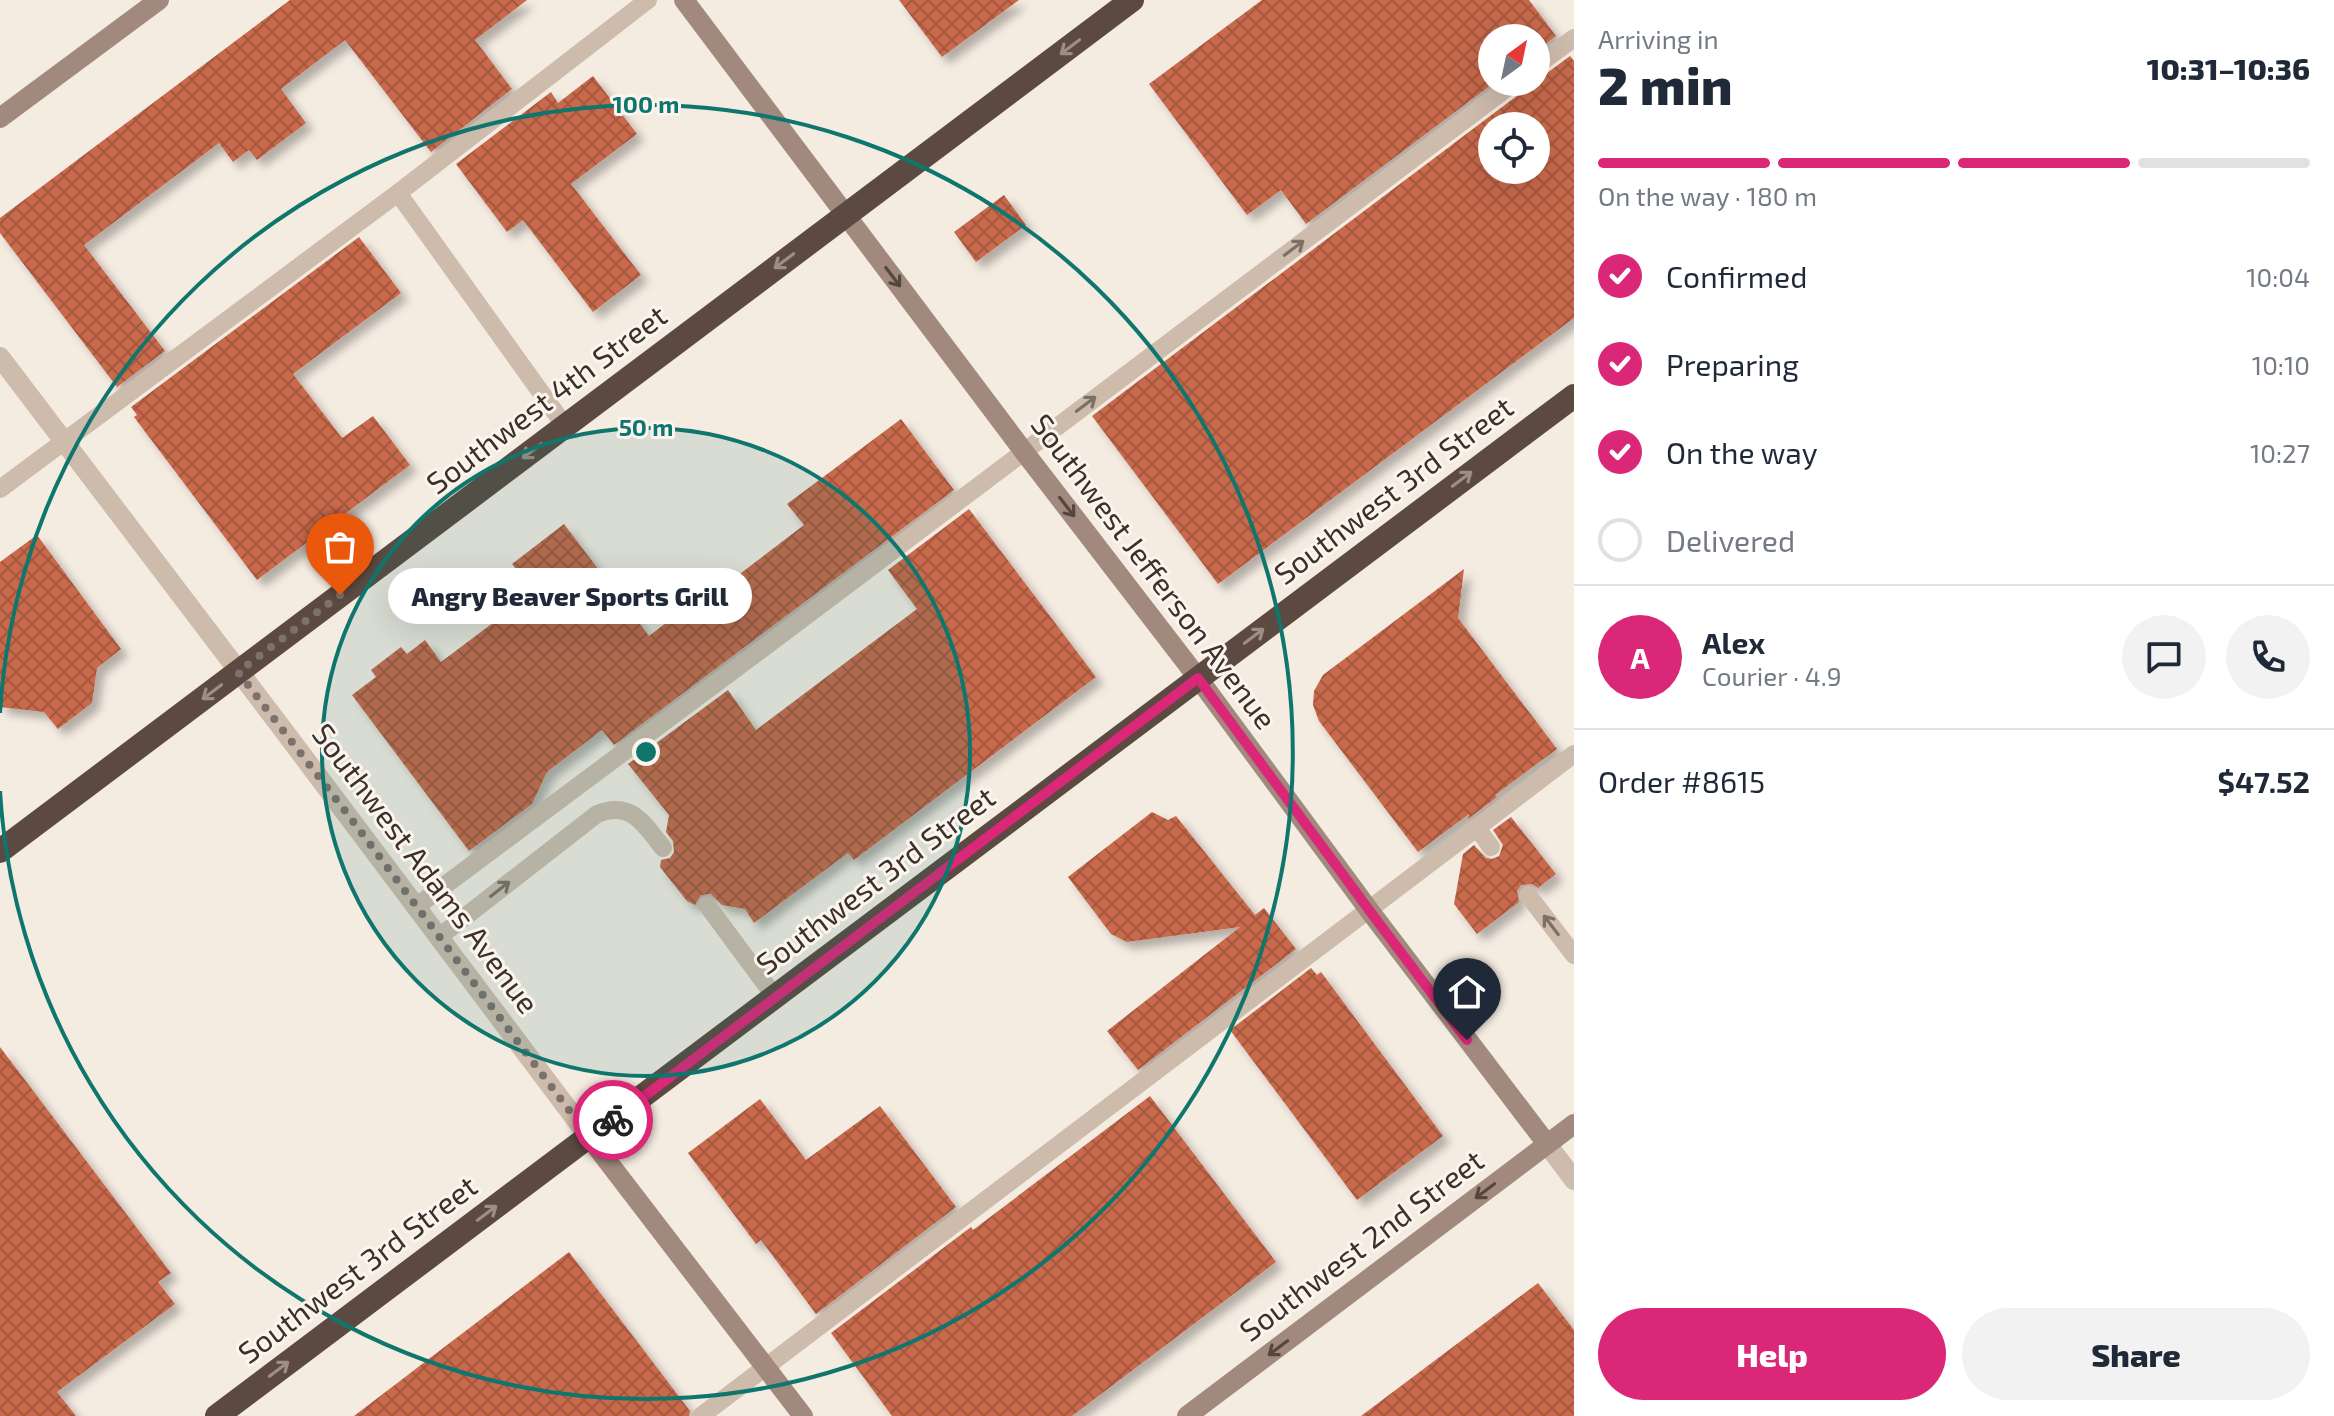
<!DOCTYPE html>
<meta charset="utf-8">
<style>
body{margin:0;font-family:"Exo 2",sans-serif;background:#f2f2f3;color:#1f2937;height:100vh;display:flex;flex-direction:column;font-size:30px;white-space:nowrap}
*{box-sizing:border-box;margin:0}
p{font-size:26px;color:#747a83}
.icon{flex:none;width:44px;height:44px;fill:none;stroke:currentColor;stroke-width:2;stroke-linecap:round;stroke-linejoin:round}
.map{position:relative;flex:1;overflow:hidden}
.details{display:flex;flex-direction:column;background:#fff;width:760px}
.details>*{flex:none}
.needle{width:52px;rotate:33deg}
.fabs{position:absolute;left:1478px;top:24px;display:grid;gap:16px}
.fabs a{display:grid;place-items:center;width:72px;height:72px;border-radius:50%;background:#fff;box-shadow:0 8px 32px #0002;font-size:40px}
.pin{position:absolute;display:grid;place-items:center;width:68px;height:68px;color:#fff;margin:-82px -34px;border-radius:50% 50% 50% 0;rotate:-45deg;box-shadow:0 0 8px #0007}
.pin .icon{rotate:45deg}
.courier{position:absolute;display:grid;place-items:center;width:80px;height:80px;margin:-40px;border:6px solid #db2777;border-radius:50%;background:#fff;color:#222;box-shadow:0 2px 10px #0007}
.bubble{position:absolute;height:56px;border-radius:28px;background:#fff;box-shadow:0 8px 32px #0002;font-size:26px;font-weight:800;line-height:56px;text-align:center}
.head em{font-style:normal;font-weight:800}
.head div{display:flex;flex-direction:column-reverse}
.head{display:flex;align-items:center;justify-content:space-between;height:136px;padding:0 24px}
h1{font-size:52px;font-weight:800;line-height:60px}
.bar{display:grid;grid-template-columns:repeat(4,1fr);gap:12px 8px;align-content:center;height:96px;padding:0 24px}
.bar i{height:10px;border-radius:6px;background:#e0e1e3}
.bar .current{background:#db2777}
.bar p{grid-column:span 4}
.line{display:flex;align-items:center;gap:20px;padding:0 24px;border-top:2px solid #e0e1e3}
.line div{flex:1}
.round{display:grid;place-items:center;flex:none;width:84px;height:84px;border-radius:42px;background:#f2f2f3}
ol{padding:0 24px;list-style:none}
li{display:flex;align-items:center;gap:24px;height:88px}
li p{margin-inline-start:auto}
li .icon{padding:8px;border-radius:50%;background:#db2777;color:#fff;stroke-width:4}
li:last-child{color:#747a83}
li i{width:44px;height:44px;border:4px solid #e0e1e3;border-radius:50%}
.primary-button{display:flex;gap:16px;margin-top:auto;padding:16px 24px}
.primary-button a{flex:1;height:92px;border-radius:48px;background:#db2777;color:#fff;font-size:32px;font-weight:800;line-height:92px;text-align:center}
.primary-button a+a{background:#f2f2f3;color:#1f2937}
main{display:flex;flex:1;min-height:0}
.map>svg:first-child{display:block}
.building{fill:url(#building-cross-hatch);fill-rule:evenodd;filter:url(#shadow)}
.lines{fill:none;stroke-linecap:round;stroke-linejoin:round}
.lane{stroke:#cdbbac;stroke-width:18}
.street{stroke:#cdbbac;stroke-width:20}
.secondary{stroke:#a18a7d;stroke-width:20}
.highway{stroke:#5c4a42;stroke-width:24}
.oneway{stroke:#9c8e87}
.oneway2{stroke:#7d6f65}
.oneway3{stroke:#544640}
.done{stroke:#7c716b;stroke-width:8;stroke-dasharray:0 14.4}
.route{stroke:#db2777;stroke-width:10}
.ring{fill:none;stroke:#0f766e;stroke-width:4}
.labels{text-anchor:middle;stroke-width:6;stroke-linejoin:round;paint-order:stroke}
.street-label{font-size:30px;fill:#3b302b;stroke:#fbf5ee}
.centre{fill:#0f766e;stroke:#fbf5ee;stroke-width:4}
.ring-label{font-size:24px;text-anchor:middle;font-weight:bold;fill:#0f766e;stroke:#fbf5ee;stroke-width:6;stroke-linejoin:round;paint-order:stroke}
</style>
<main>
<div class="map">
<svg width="1574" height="1416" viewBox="0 0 1574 1416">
<defs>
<pattern id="building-cross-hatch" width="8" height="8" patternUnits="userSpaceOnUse" patternTransform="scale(2)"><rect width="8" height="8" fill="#c8694b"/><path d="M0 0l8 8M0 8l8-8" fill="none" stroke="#a4573f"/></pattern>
<filter id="shadow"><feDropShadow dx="7" dy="7" stdDeviation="4" flood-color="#0004"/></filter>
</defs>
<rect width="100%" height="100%" fill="#f4ebe1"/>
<g class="building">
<path d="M290,0H527L475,40L512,89L431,152L345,40L281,89L306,123L257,160L249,150L233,162L219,143L84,245L165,351L117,387L0,233V218Z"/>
<path d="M899,0H1019L942,57Z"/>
<path d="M1262,0H1529L1556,36L1536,51V38H1492V82H1495L1306,224L1281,190L1247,215L1149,84Z"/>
<path d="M1570,56L1574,61V318L1218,584L1092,416L1522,92L1527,82H1536V78L1543,76ZM1492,126H1536V170H1492Z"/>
<path d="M593,76L637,134L571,184L641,275L593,312L523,220L507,232L456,164L551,92L558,103Z"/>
<path d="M1004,195L1026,225L976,262L954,232Z"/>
<path d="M359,237L401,293L293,374L342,438L373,416L410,465L257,580L134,417L137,415L131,407Z"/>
<path d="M901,419L954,490L614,745L602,730L547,772L532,804L469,851L352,695L376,677L371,670L401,647L407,654L425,640L441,662L534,592L512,564L564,524L649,636L716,584L720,589L804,525L787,504Z"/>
<path d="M969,509L1096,677L854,860L848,853L754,923L745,909L722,905L711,894L701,895L695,905L687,901L660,867L661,860L670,858L674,852L673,841L666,832L669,815L628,764L728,690L756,730L841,666L917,609L888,570Z"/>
<path d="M37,535L121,649L97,668L92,703L58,729L44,712L0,707V562Z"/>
<path d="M1464,569L1458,618L1557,749L1495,795L1497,797L1468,819L1469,814L1418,852L1319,721L1313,705L1314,691L1323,675Z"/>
<path d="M1152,812L1168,820L1176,816L1255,915L1264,908L1296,949L1138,1070L1107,1031L1240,927L1127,942L1111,934L1068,877Z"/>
<path d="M1511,817L1556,874L1538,888L1532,884L1521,885L1517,891L1519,902L1477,934L1454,904L1463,854L1474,845L1486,858L1492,859L1499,856L1503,845L1493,830Z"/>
<path d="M1311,968L1317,975L1321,972L1443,1136L1357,1200L1230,1030Z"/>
<path d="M0,1047L171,1273L158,1282L175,1304L57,1392L76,1416H0Z"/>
<path d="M1150,1096L1276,1262L1072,1416H892L831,1333L971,1227L973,1230Z"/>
<path d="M760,1099L806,1160L880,1106L956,1207L816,1314L761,1240L756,1244L688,1153Z"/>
<path d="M569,1252L690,1411L689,1416H354Z"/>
<path d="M1538,1283L1574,1330V1416H1361Z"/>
</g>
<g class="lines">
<g class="lane">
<path d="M1536,66L1574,38"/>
<path d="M398,193L565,426"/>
<path d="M0,489L398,193L648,0"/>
<path d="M1477,828L1491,847"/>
<path d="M1528,895L1574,955"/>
<path d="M707,905L775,997"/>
<path d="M417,906C785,634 1149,357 1515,82"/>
<path d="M439,937L597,814C631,800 644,824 663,848"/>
<path d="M701,1416L1574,754"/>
</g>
<g class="street">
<path d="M0,357L281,727L589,1137"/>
<path d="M1547,1144L1574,1180"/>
</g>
<g class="secondary">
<path d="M684,0L1025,453L1198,678L1369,910L1547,1144"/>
<path d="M0,118L159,0"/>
<path d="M589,1137L803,1416"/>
<path d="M1187,1416L1574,1124"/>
</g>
<g class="highway">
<path d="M0,851L1132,0"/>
<path d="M217,1416L1574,396"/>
</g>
</g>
<defs><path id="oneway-shaft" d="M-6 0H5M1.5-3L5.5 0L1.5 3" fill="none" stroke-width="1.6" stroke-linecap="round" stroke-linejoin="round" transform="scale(2)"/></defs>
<g class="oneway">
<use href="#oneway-shaft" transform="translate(1070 47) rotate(143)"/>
<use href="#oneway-shaft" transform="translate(784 261) rotate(143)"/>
<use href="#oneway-shaft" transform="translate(532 451) rotate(143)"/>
<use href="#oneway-shaft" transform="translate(1462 479) rotate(-37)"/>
<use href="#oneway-shaft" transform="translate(1254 636) rotate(-37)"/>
<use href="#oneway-shaft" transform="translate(212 692) rotate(143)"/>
<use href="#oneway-shaft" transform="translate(487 1213) rotate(-37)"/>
<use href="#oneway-shaft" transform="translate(279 1369) rotate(-37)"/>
</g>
<g class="oneway2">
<use href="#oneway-shaft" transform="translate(1294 248) rotate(-37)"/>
<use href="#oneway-shaft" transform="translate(1086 404) rotate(-37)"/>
<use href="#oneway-shaft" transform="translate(500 889) rotate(-38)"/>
<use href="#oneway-shaft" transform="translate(1551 925) rotate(-127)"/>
</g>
<g class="oneway3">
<use href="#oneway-shaft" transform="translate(893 277) rotate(53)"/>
<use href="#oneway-shaft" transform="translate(1067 507) rotate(52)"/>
<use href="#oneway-shaft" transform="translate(1485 1191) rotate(143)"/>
<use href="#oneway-shaft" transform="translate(1278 1348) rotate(143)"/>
</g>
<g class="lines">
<path class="done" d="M340,595L238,672L349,816L589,1137L613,1120"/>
<path class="route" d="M613,1120L1198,678L1369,910L1467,1040"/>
</g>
<circle cx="646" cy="752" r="324" fill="#0f766e" fill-opacity=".12"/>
<g class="ring">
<circle cx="646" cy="752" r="324"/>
<path d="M0 713A647 647 0 1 1 0 791"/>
</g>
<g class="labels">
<g class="street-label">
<text transform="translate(547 400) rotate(-37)" y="10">Southwest 4th Street</text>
<text transform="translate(1394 491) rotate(-37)" y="10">Southwest 3rd Street</text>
<text transform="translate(1153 572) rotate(53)" y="10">Southwest Jefferson Avenue</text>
<text transform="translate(425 869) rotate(53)" y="10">Southwest Adams Avenue</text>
<text transform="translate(876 881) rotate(-37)" y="10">Southwest 3rd Street</text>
<text transform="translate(1362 1246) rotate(-37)" y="10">Southwest 2nd Street</text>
<text transform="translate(358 1270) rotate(-37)" y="10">Southwest 3rd Street</text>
</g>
</g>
<circle cx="646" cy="752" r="12" class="centre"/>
<g class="ring-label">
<text x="646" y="113">100 m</text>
<text x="646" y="436">50 m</text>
</g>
</svg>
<div class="fabs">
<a><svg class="needle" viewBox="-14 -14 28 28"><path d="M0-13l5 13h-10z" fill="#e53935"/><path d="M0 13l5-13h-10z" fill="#747a83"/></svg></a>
<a><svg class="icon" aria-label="locate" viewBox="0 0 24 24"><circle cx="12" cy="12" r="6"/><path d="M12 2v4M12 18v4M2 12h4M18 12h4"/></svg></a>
</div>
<div class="pin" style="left:340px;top:595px;background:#ea580c"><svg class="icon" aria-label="bag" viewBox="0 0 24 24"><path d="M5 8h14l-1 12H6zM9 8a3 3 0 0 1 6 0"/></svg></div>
<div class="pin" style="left:1467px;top:1040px;background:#1f2937"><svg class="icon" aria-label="home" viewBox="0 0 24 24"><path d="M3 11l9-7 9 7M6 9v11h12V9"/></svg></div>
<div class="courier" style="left:613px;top:1120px"><svg class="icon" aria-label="bike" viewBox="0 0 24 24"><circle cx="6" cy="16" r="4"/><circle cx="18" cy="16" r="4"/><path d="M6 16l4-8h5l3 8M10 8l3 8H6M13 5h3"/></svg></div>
<div class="bubble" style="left:388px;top:568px;width:364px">Angry Beaver Sports Grill</div>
</div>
<section class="details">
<div class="head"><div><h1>2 min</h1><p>Arriving in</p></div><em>10:31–10:36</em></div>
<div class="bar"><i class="current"></i><i class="current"></i><i class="current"></i><i></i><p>On the way · 180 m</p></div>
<ol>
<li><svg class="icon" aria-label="check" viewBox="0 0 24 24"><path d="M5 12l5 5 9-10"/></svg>Confirmed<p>10:04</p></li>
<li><svg class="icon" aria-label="check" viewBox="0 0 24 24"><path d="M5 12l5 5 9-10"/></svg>Preparing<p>10:10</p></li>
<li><svg class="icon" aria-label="check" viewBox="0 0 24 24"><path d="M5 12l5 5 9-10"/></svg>On the way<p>10:27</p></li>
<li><i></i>Delivered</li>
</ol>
<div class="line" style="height:144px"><b class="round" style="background:#db2777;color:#fff">A</b><div><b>Alex</b><p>Courier · 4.9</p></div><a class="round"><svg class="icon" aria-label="chat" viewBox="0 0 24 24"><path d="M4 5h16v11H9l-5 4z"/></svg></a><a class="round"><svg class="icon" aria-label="phone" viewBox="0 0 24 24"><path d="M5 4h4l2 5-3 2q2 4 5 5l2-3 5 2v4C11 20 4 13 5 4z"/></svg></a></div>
<div class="line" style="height:104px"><div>Order #8615</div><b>$47.52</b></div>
<div class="primary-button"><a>Help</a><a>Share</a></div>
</section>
</main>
